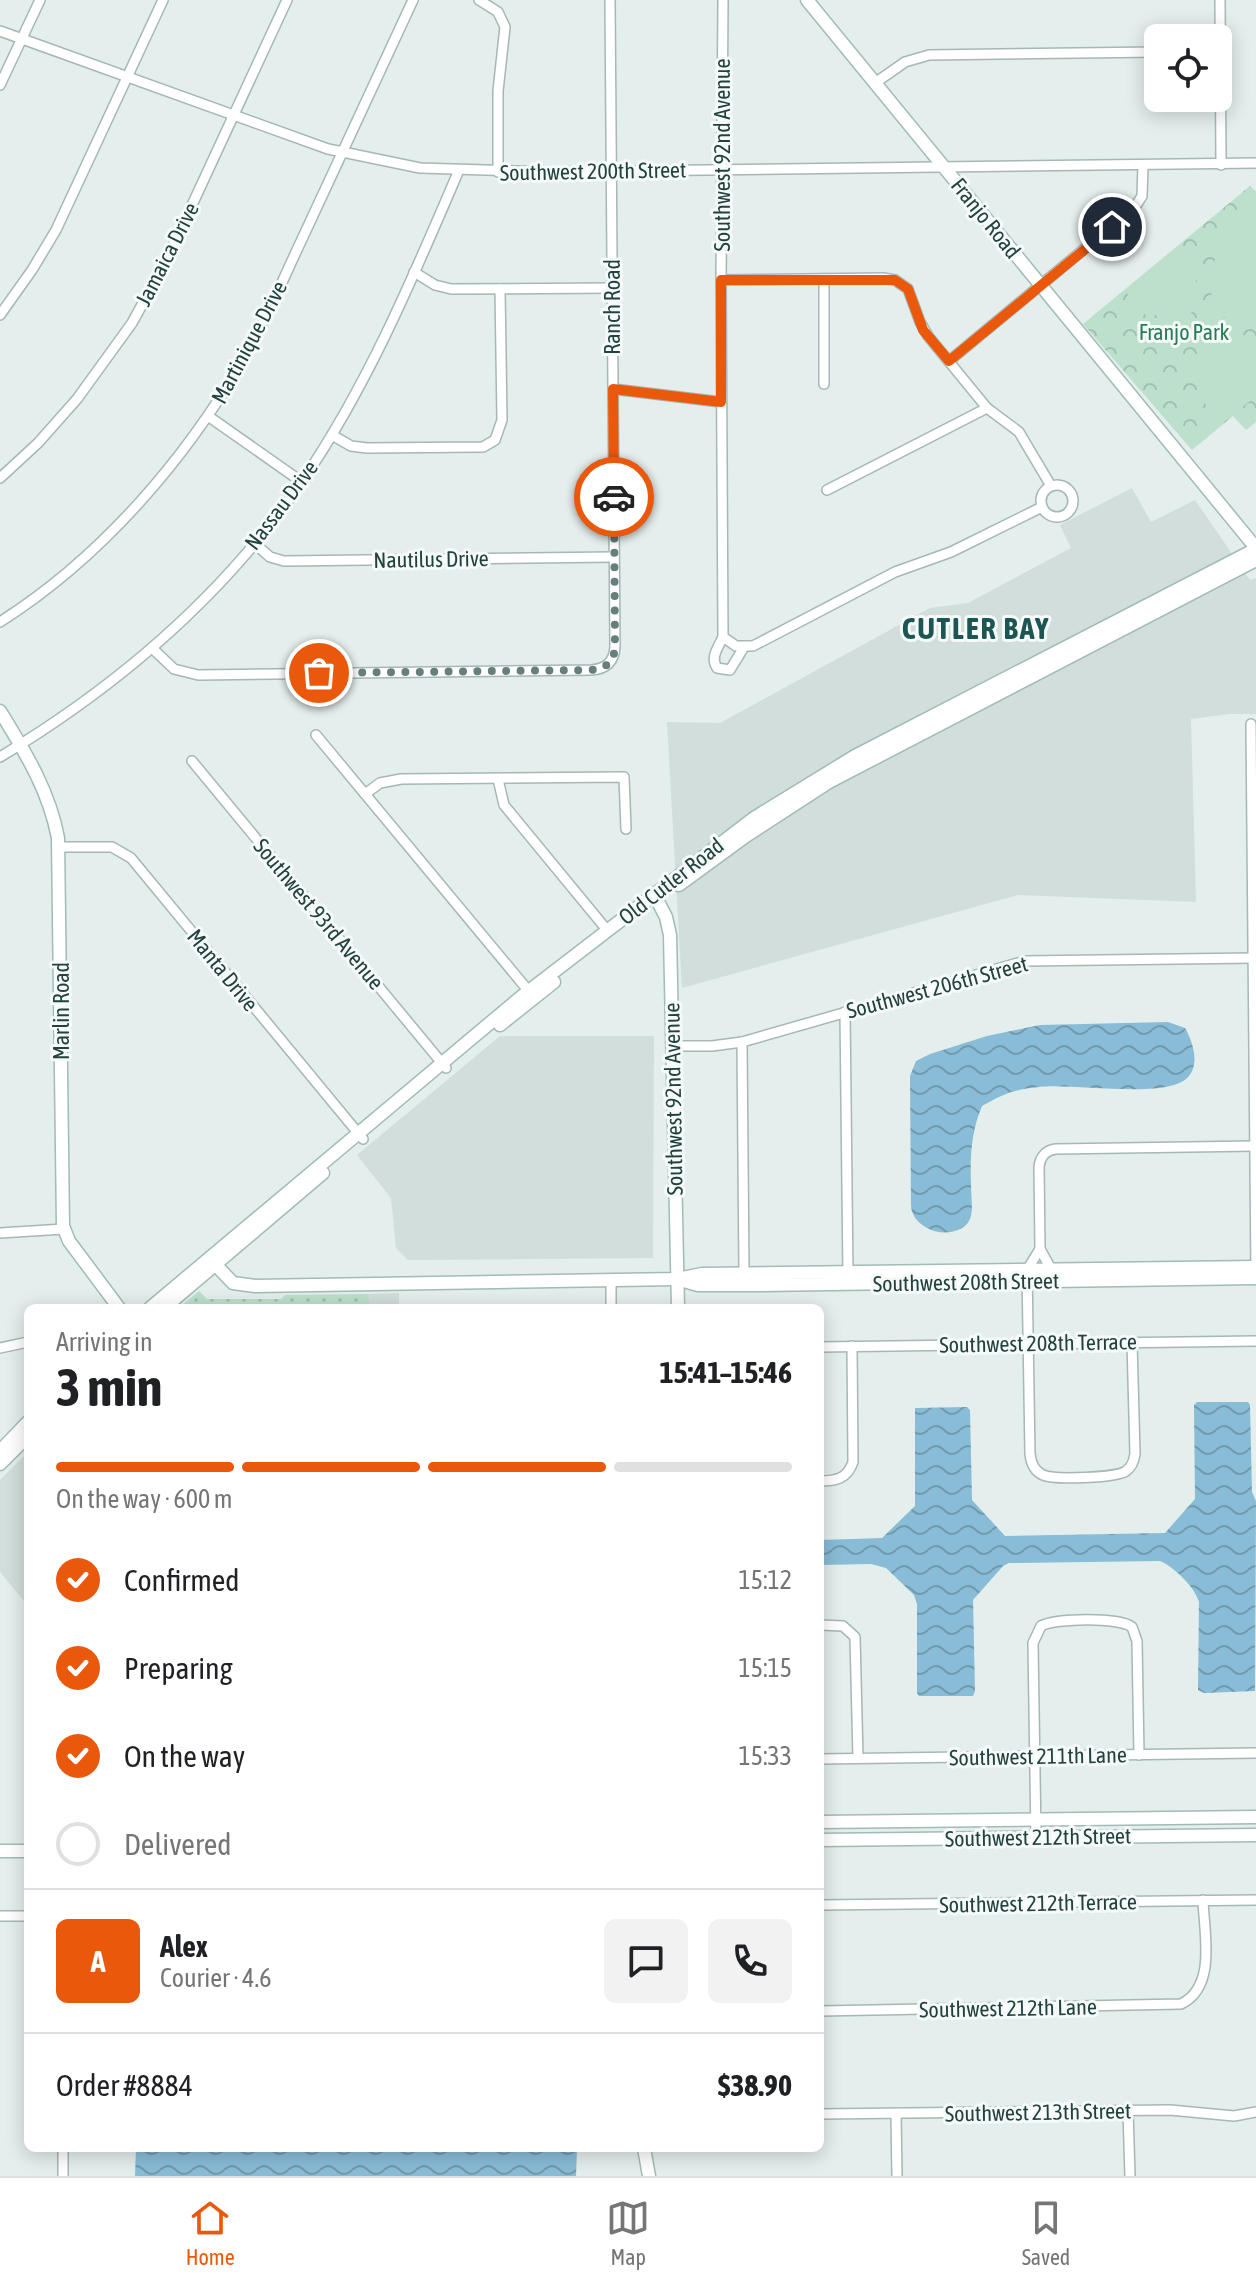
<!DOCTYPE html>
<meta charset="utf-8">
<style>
body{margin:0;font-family:"Asap Condensed",sans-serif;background:#f2f2f2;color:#202124;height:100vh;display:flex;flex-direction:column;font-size:30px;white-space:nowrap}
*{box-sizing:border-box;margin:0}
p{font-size:26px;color:#757577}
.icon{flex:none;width:44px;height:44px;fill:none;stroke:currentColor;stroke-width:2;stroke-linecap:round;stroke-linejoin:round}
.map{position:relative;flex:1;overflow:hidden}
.drawer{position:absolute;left:24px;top:1304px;width:800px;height:848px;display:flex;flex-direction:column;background:#fff;border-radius:12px;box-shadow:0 4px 20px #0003}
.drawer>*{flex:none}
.tools{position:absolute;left:1144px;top:24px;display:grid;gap:16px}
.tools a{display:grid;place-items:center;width:88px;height:88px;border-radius:12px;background:#fff;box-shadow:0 4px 20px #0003;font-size:40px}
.pin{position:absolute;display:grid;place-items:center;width:68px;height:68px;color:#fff;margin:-34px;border:4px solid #fff;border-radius:50%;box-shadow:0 2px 8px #0007}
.courier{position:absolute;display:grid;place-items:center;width:80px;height:80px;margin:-40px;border:6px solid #ea580c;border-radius:50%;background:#fff;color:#222;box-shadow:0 2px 10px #0007}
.overview em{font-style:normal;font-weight:700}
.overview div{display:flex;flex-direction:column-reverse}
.overview{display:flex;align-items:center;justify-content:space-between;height:136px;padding:0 32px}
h1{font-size:52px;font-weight:700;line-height:60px}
.bar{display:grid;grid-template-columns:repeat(4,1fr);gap:12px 8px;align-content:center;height:96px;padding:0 32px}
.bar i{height:10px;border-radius:6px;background:#e0e0e0}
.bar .active{background:#ea580c}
.bar p{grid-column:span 4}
.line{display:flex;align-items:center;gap:20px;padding:0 32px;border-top:2px solid #e0e0e0}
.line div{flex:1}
.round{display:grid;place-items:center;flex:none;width:84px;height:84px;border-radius:12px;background:#f2f2f2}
ol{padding:0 32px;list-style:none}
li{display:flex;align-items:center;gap:24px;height:88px}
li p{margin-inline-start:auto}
li .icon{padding:8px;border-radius:50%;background:#ea580c;color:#fff;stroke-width:4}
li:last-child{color:#757577}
li i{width:44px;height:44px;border:4px solid #e0e0e0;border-radius:50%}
.tabs{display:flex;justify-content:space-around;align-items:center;height:112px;border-top:2px solid #e0e0e0;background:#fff;font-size:22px;color:#757577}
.tabs a{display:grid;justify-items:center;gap:4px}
.tabs .active{color:#ea580c}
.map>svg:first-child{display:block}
.built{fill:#d2dedb}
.grass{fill:url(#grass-dots)}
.park{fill:url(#park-crowns)}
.pitch{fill:#bce0cc}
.water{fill:url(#water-waves)}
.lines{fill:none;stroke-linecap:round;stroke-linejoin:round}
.street-casing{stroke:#a6b7b5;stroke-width:12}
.secondary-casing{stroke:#a1bbb7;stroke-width:15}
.street{stroke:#fff;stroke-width:9}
.secondary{stroke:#fff;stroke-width:12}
.done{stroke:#667e7c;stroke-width:8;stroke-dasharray:0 14.4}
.route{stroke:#ea580c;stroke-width:10}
.labels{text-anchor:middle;stroke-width:6;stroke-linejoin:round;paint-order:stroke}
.street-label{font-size:22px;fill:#22413f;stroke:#f5faf9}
.park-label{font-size:22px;fill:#297b58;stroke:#f5faf9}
.district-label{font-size:30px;font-weight:bold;letter-spacing:2px;fill:#1c5552;stroke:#f5faf9}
</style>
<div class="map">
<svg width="1256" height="2176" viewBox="0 0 1256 2176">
<defs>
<pattern id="grass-dots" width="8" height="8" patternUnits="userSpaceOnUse" patternTransform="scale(2)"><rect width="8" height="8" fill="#bce0cc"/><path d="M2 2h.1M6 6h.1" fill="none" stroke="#a1c1b0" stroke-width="1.8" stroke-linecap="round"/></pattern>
<pattern id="park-crowns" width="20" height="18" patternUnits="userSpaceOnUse" patternTransform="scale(2)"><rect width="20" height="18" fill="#bce0cc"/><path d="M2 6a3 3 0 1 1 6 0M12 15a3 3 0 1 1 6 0" fill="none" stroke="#a1c1b0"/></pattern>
<pattern id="water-waves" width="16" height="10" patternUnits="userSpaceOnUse" patternTransform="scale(2)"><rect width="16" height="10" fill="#89bcd6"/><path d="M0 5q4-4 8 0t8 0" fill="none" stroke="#709aaf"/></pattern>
</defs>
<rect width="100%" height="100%" fill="#e4eeec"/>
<g class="built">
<path d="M1132,488L1151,522L1195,500L1250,580L1256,578V714H1229L1191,719L1196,902L1018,895L682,988L667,722L720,723L930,608L968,603L1071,548L1060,525Z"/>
<path d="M500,1036H654L653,1258L408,1260L396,1248L391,1198L357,1155Z"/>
<path d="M399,1293V1308H371L368,1294Z"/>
<path d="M28,1452V1606L0,1572V1480Z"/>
</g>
<path class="grass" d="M199,1291L207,1299H281L285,1295L368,1294L371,1308H179Z"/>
<path class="park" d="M1250,186L1256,192V422L1246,430L1233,416L1192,450L1083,324Z"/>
<g class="pitch">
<path d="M1228,214L1256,217V320L1220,317L1210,306L1219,221Z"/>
<path d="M1169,254H1193L1198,260L1193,311L1185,318L1127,313L1128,288Z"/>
<path d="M1213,333L1256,336V396L1233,415L1213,411L1198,397L1204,340Z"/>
</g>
<g class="water">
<path d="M1168,1022L1185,1028C1193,1042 1201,1066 1186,1079C1162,1099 1073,1083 1039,1087C1015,1089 1003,1094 982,1106C971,1132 970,1157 971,1185C971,1195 973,1207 971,1216C967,1233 942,1236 929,1229C919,1224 912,1217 911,1206L910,1076L916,1061L930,1054L987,1036L1040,1025Z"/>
<path d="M1197,1402H1248L1250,1405L1252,1492L1256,1501L1255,1691L1204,1693L1198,1690L1199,1602C1195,1587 1174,1567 1160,1561L1009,1563L1003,1566L973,1600L975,1691L973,1696H919L917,1693V1604L914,1595L886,1568L871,1564L820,1565V1540L882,1538L915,1506V1408L967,1407L970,1410L972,1500L1005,1536L1165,1533L1195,1499L1194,1405Z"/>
<path d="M136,2148H577L576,2176H135Z"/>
</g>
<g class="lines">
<defs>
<g id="street">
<path d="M479,0L498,12L505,27L498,91V172"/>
<path d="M723,0L721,280L723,637L736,646H753L895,572L951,552L1042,507"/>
<path d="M1220,0L1221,165"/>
<path d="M0,31L328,149L420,168L552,172L1256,163"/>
<path d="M875,83L905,62L929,55L1158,52"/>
<path d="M0,85L40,0"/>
<path d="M414,272L435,285L451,289L613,288"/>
<path d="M824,279V384"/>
<path d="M721,280L883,278L895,280L908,289L920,322L928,336L987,408L1019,432L1051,486"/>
<path d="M0,315L32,270L56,230L163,0"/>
<path d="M949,361L1135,207L1142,196L1143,165"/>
<path d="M613,389L721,402"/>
<path d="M208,416L302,482"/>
<path d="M332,435L351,446L367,448L483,447L495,440L502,420L500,289"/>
<path d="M0,478L38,443L77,399L132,323L167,259L287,0"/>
<circle cx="1057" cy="501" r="16"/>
<path d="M827,490L987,408"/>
<path d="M254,543L270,557L284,561L614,557"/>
<path d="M0,622C102,557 185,460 245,357C267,318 284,277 303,237C340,158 376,78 413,0"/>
<path d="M723,637C718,648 710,657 717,668L730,670L744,647"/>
<path d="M152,648L174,669L198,675L591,670C606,669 614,662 615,647L610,0"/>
<path d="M1251,724L1256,1273"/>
<path d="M316,735L532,995"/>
<path d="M0,757C118,686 225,594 303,480C368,385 414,275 459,170"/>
<path d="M192,761L446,1068"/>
<path d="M498,779L504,805L607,930"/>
<path d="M365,794L380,783L401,779L624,777L626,829"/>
<path d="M59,847H112L131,858L363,1139"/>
<path d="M845,1012L848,1276"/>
<path d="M742,1042L744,1273"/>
<path d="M672,1046H712L742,1042L1025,961L1254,958"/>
<path d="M0,1233L64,1229"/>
<path d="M1040,1249L1051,1269"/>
<path d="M611,1280V1308"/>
<path d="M1132,1342L1135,1454C1134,1461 1132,1467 1126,1471C1117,1478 1054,1480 1043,1475C1034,1471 1031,1463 1030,1454L1027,1270L1040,1249L1039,1167C1040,1157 1046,1150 1056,1149L1255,1146"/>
<path d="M820,1347L1256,1341"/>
<path d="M0,1348L28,1342"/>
<path d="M820,1481C836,1481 847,1479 853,1462L852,1346"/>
<path d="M820,1625L843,1626L855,1637L858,1758"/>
<path d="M820,1759L1256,1753"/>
<path d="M1036,1838L1033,1643L1041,1626C1056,1618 1119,1617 1132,1627L1137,1641L1139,1755"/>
<path d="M820,1905L1256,1900"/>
<path d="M0,1916H28"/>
<path d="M820,2011L1181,2004C1217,1987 1204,1933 1203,1900"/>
<path d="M1128,2111L1130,2176"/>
<path d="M820,2114L1170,2110L1234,2116L1256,2112"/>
<path d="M896,2114L897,2176"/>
<path d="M63,2148V2176"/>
</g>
<g id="secondary">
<path d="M807,0L1256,548"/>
<path d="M0,711C25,752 49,790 58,838L63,1226L69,1241L119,1308"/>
<path d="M679,885L746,836L829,782L1256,560"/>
<path d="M654,894L666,917L670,935L678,1308"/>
<path d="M500,1025L554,982"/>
<path d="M211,1260L233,1283L255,1286L677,1279L702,1274L1256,1267"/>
<path d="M680,1280L698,1285H761L1256,1278"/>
<path d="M150,1308L521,997L754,818L855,756L1256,549"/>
<path d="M164,1308L323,1173"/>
<path d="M0,1451L28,1422"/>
<path d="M0,1464L28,1436"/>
<path d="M820,1822L1256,1817"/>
<path d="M820,1840L1256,1835"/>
<path d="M0,1851H28"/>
<path d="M644,2148L649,2176"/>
</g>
</defs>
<use href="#street" class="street-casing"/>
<use href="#secondary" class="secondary-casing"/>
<use href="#street" class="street"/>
<use href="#secondary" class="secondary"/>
</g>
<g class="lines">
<path class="done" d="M319,673L591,670C606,669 614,662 615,647L614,497"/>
<path class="route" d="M614,497L613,389L721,402V280H895L908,289L923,330L949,361L1112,227"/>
</g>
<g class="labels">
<g class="street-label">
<text transform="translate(722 155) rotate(-90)" y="8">Southwest 92nd Avenue</text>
<text transform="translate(593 171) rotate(-1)" y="8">Southwest 200th Street</text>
<text transform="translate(986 218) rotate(51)" y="8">Franjo Road</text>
<text transform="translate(167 254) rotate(-63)" y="8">Jamaica Drive</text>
<text transform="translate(612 307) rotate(-90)" y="8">Ranch Road</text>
<text transform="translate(249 342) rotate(-62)" y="8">Martinique Drive</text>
<text transform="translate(281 505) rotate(-53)" y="8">Nassau Drive</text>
<text transform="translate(431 559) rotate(-1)" y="8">Nautilus Drive</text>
<text transform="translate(671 881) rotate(-38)" y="8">Old Cutler Road</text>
<text transform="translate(319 914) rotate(50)" y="8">Southwest 93rd Avenue</text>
<text transform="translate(223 970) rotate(51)" y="8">Manta Drive</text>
<text transform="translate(937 987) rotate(-15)" y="8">Southwest 206th Street</text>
<text transform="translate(61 1011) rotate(-90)" y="8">Marlin Road</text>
<text transform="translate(673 1099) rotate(-91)" y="8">Southwest 92nd Avenue</text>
<text transform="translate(966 1282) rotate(-1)" y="8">Southwest 208th Street</text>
<text transform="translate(1038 1343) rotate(-1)" y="8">Southwest 208th Terrace</text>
<text transform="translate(1038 1756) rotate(-1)" y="8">Southwest 211th Lane</text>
<text transform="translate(1038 1837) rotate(-1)" y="8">Southwest 212th Street</text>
<text transform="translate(1038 1903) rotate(-1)" y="8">Southwest 212th Terrace</text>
<text transform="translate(1008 2008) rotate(-1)" y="8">Southwest 212th Lane</text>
<text transform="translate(1038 2112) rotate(-1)" y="8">Southwest 213th Street</text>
</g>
<g class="park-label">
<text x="1184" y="340">Franjo Park</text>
</g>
<g class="district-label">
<text x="976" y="639">CUTLER BAY</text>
</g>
</g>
</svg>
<div class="tools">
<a><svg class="icon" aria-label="locate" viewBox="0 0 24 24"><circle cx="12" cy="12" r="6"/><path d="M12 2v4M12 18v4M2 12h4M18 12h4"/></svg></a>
</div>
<div class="pin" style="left:319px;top:673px;background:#ea580c"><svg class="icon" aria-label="bag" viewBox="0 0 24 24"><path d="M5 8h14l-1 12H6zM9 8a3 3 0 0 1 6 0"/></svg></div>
<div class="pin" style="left:1112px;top:227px;background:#1f2937"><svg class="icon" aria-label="home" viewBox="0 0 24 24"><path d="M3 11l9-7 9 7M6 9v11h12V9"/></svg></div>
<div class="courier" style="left:614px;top:497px"><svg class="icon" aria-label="car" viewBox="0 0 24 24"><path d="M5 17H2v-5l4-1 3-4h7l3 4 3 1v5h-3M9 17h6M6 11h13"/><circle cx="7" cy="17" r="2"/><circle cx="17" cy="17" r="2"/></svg></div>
<section class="drawer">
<div class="overview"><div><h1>3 min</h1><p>Arriving in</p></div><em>15:41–15:46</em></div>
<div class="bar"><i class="active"></i><i class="active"></i><i class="active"></i><i></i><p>On the way · 600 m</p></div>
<ol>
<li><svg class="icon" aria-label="check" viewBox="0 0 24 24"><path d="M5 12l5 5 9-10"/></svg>Confirmed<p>15:12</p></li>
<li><svg class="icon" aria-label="check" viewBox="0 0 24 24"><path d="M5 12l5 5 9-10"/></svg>Preparing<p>15:15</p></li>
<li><svg class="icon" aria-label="check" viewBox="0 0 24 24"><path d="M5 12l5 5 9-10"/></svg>On the way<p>15:33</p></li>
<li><i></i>Delivered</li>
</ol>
<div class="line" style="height:144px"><b class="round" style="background:#ea580c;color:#fff">A</b><div><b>Alex</b><p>Courier · 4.6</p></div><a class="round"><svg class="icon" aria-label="chat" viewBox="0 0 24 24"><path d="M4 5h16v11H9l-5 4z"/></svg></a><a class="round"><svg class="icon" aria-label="phone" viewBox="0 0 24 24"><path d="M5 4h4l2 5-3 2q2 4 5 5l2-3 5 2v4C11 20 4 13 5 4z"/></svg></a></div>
<div class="line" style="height:104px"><div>Order #8884</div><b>$38.90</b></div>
</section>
</div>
<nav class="tabs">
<a class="active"><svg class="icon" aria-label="home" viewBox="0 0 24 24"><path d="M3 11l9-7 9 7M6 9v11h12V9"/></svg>Home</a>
<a><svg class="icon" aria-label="map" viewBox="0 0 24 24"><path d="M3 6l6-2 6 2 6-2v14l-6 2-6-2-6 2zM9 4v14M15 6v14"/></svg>Map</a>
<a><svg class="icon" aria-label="saved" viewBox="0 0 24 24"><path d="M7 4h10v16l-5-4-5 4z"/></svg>Saved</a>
</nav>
